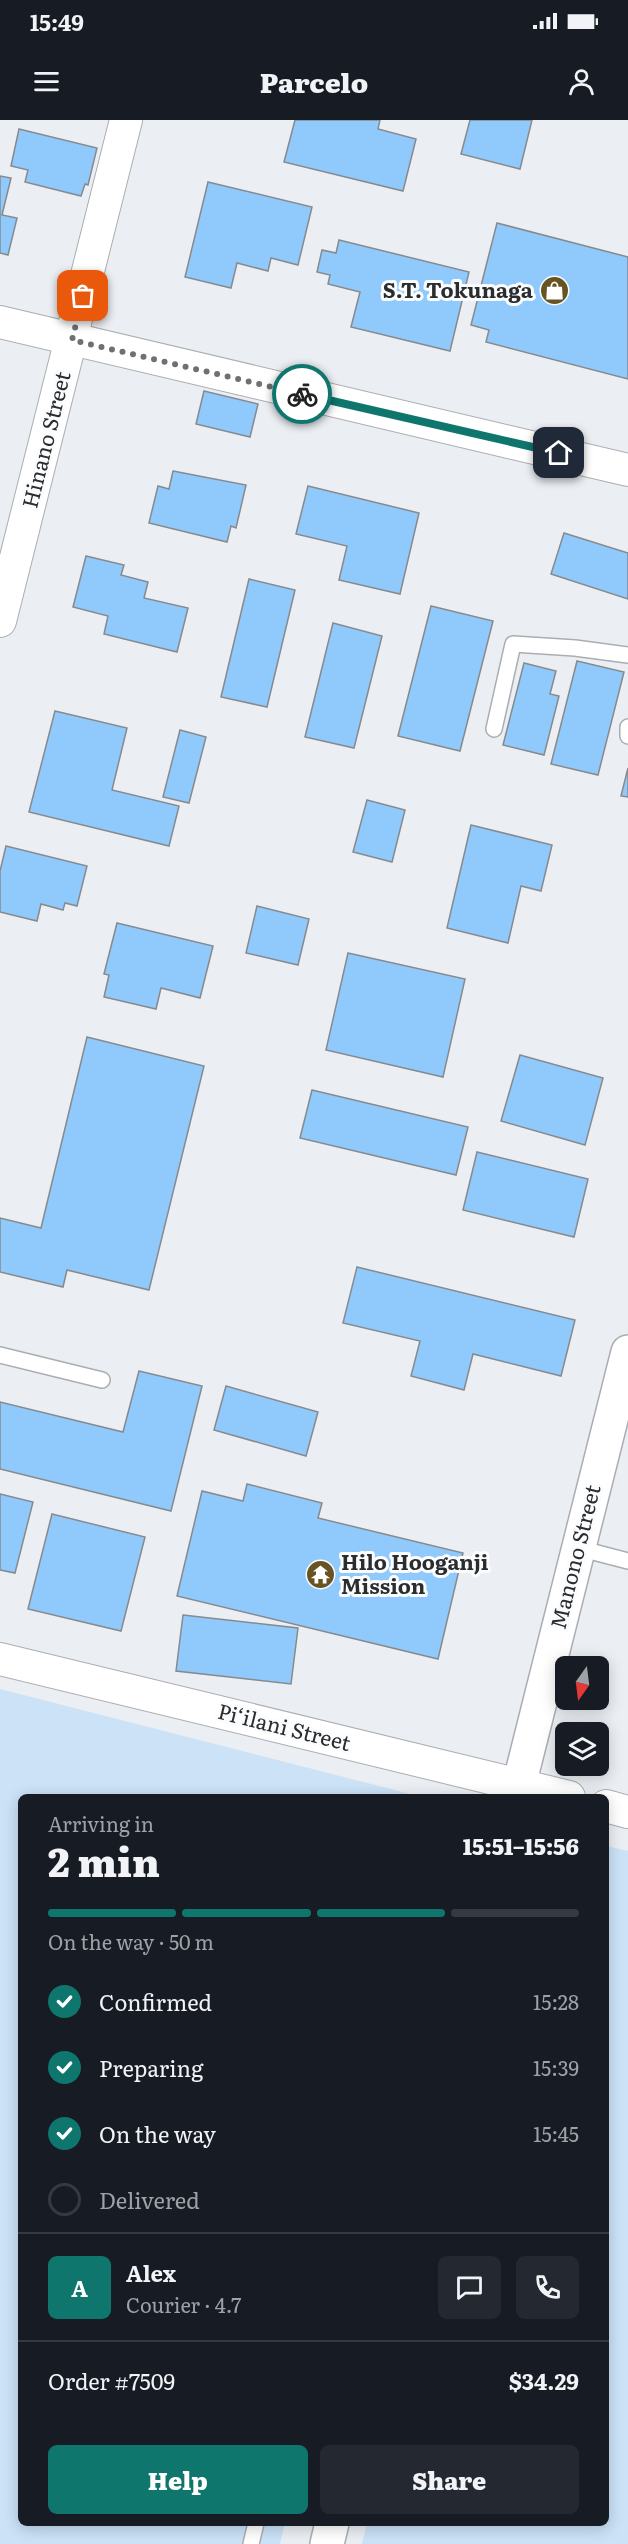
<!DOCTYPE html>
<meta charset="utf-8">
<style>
body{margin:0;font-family:Literata,serif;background:#242831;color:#f1f3f6;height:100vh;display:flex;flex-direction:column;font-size:22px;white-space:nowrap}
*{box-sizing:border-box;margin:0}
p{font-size:20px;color:#9ea1a6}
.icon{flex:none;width:33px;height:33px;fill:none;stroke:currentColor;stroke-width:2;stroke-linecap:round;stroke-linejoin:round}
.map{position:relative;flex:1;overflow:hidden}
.side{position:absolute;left:18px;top:1674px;width:591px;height:732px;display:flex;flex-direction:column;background:#171b24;border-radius:9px;box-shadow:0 3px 15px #0003}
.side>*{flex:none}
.needle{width:39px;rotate:194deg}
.controls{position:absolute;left:555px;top:1536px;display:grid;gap:12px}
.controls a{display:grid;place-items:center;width:54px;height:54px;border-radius:9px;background:#171b24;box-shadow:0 3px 15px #0003;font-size:30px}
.pin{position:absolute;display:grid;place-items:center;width:51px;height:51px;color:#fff;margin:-26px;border-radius:12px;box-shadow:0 3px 9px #0006}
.courier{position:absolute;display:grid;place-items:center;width:60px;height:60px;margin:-30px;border:4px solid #0f766e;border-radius:50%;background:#fff;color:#222;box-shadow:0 2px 8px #0007}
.summary em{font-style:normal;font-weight:800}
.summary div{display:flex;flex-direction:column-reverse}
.summary{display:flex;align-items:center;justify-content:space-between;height:102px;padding:0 30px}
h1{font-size:39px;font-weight:800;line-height:45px}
.bar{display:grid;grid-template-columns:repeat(4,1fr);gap:9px 6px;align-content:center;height:72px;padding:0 30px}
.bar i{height:8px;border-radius:4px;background:#363941}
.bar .selected{background:#0f766e}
.bar p{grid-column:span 4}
.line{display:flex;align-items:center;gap:15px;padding:0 30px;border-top:2px solid #363941}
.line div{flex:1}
.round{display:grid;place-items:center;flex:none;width:63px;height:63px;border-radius:9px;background:#242831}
ol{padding:0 30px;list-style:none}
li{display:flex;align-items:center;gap:18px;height:66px}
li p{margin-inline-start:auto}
li .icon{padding:6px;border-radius:50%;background:#0f766e;color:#fff;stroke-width:4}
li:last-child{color:#9ea1a6}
li i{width:33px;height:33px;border:3px solid #363941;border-radius:50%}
.primary-button{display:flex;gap:12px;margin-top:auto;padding:12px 30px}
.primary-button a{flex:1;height:69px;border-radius:9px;background:#0f766e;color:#fff;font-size:24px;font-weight:800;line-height:69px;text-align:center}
.primary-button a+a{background:#242831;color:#f1f3f6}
.status{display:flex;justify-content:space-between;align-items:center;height:42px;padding:0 30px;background:#171b24;direction:ltr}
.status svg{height:16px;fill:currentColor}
header{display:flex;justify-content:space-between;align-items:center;height:78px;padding:0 30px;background:#171b24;font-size:27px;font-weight:800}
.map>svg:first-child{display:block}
.green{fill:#cbe2f7}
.building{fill:#90cafd;stroke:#878a8d;stroke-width:1.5}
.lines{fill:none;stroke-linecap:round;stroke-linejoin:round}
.service-casing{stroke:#aaadb1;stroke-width:18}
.minor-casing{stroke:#aaadb1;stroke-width:34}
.tertiary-casing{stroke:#aaadb1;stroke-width:36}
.service{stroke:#fff;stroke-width:15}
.minor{stroke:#fff;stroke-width:32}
.tertiary{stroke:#fff;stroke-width:33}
.done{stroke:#6e7072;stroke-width:6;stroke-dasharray:0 10.8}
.route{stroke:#0f766e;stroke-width:8}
.labels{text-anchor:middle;stroke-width:6;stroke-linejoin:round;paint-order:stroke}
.poi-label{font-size:21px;font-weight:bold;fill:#2a2c2d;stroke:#fafcfe;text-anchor:end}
.street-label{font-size:21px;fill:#2a2c2d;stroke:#fafcfe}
</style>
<div class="status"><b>15:49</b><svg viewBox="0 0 49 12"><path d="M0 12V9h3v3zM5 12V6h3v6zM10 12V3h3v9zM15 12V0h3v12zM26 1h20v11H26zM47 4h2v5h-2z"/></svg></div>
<header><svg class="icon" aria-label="menu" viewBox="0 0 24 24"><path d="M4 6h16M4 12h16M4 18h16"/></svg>Parcelo<svg class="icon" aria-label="person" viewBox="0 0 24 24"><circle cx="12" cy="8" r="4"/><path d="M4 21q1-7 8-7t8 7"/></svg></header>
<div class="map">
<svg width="628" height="2424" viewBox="0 0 628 2424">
<rect width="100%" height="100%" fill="#ebeff3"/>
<g class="green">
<path d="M0,1569L422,1677H21V2403H285L280,2424H0Z"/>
<path d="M606,1726L628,1731V2424H362L367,2403H606Z"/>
</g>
<g class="building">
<path d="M295,0H380L378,9L416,19L403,71L284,42Z"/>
<path d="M470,0H532L520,49L461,34Z"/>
<path d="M19,9L97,28L88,65L85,64L81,76L25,62L28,50L11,46Z"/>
<path d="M0,56L11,58L2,95L17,98L8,135L0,133Z"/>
<path d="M208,62L312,87L298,145L271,138L268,151L237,143L231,168L185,157Z"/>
<path d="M497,103L628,137V259L486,222L489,210L471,205Z"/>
<path d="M339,120L469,152L450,231L351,207L360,172L328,164L330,155L317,152L322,130L336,133Z"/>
<path d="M204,271L258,284L250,317L196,304Z"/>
<path d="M173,351L246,365L236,408L231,406L227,422L149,403L158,366L169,369Z"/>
<path d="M308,366L419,393L400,474L339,460L347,426L296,414Z"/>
<path d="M564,413L628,433V479L551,454Z"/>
<path d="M86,436L124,445L121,455L148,462L144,478L188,488L177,532L104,514L108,496L73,487Z"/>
<path d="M249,459L295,470L267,587L221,577Z"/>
<path d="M431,486L493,501L460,631L398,616Z"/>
<path d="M333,503L382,516L354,628L305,617Z"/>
<path d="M577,541L624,552L598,655L551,644Z"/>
<path d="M524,543L556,551L550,574L559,576L544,635L503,625Z"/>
<path d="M55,591L127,608L112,670L179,686L169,726L29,692Z"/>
<path d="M180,610L206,617L189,683L163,677Z"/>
<path d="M628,648V677L621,676Z"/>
<path d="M367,680L405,690L392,742L353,732Z"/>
<path d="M471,705L552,725L541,771L521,766L508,823L447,808Z"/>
<path d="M6,726L87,746L77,786L65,783L63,790L41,784L37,801L0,792V751Z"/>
<path d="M257,786L309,799L298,845L246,833Z"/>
<path d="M117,803L213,826L200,878L161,868L156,889L104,877L109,855L104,854Z"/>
<path d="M348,833L465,859L443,957L326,930Z"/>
<path d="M87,917L204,946L149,1170L67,1150L63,1167L0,1152V1098L41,1108Z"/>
<path d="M520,935L603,958L585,1025L501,1001Z"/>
<path d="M312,970L468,1007L456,1055L300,1018Z"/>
<path d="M477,1032L588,1059L574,1117L463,1090Z"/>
<path d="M357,1147L575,1200L561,1256L473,1234L464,1270L411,1256L420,1221L343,1203Z"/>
<path d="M139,1251L202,1266L171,1391L0,1349V1282L123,1312Z"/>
<path d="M226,1266L318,1292L306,1336L214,1310Z"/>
<path d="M247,1364L322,1383L318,1398L463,1433L438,1539L177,1476L202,1371L243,1381Z"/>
<path d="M0,1374L33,1382L15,1453L0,1450Z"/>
<path d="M52,1394L145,1417L121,1511L28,1489Z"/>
<path d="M183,1495L298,1508L291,1564L176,1551Z"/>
</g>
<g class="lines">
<defs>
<g id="service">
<path d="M628,607V616"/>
<path d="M494,609L513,524L575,528L628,535"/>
<path d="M0,1235L102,1260"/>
<path d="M578,1428L628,1441"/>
<path d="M251,2424L256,2403"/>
</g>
<g id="minor">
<path d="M0,202L628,350"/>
<path d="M0,501L126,0"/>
<path d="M0,1539L569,1677"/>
<path d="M606,1686L628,1692"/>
</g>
<g id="tertiary">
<path d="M516,1677L628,1232"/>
<path d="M327,2424L332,2403"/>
</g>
</defs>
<use href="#service" class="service-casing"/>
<use href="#minor" class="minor-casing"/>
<use href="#tertiary" class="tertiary-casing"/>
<use href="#service" class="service"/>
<use href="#minor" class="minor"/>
<use href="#tertiary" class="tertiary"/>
</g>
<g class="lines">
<path class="done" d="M83,176L72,220L302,274"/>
<path class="route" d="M302,274L559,333"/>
</g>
<defs>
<symbol id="shop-disc" viewBox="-11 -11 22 22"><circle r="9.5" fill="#675422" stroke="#fafcfe"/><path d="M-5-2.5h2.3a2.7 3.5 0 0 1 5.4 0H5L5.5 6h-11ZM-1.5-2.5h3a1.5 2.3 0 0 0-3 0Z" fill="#fff"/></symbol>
<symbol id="temple-disc" viewBox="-11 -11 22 22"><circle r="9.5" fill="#675422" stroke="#fafcfe"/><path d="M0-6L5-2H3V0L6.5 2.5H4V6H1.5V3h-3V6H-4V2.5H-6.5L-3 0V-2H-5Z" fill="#fff"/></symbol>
</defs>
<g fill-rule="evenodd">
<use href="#shop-disc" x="538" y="154" width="33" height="33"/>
<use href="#temple-disc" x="304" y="1438" width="33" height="33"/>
</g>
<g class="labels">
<g class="poi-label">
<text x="533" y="178">S.T. Tokunaga</text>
<text x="341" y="1450" text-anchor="start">Hilo Hooganji<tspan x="341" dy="24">Mission</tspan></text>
</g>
<g class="street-label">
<text transform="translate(47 320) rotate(-76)" y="7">Hinano Street</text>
<text transform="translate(576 1437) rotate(-76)" y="7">Manono Street</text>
<text transform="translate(284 1608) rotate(14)" y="7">Pi‘ilani Street</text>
</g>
</g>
</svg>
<div class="controls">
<a><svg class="needle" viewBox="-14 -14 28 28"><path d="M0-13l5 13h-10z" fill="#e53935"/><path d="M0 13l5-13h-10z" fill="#9ea1a6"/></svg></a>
<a><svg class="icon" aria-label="layers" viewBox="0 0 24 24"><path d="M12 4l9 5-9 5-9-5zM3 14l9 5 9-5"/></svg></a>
</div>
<div class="pin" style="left:83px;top:176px;background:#ea580c"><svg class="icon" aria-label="bag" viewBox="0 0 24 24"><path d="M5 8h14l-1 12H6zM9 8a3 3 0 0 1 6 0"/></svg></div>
<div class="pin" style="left:559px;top:333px;background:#1f2937"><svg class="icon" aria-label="home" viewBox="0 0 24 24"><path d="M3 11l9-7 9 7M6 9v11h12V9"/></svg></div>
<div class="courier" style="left:302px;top:274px"><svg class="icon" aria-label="bike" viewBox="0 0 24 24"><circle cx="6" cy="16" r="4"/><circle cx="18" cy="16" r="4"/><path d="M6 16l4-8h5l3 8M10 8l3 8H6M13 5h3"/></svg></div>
<section class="side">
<div class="summary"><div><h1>2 min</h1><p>Arriving in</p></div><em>15:51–15:56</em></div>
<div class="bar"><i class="selected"></i><i class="selected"></i><i class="selected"></i><i></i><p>On the way · 50 m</p></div>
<ol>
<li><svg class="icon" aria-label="check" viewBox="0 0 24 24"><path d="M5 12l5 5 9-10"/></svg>Confirmed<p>15:28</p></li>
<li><svg class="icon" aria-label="check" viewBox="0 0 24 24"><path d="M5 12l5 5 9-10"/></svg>Preparing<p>15:39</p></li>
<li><svg class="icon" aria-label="check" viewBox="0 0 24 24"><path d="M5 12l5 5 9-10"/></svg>On the way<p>15:45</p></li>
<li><i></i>Delivered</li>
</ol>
<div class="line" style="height:108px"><b class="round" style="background:#0f766e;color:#fff">A</b><div><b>Alex</b><p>Courier · 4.7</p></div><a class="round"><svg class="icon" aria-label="chat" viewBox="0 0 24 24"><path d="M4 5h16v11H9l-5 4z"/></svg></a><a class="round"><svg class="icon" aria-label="phone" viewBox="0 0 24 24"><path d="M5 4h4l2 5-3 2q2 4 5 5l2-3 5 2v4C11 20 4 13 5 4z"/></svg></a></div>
<div class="line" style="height:78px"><div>Order #7509</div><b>$34.29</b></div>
<div class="primary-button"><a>Help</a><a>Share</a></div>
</section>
</div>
